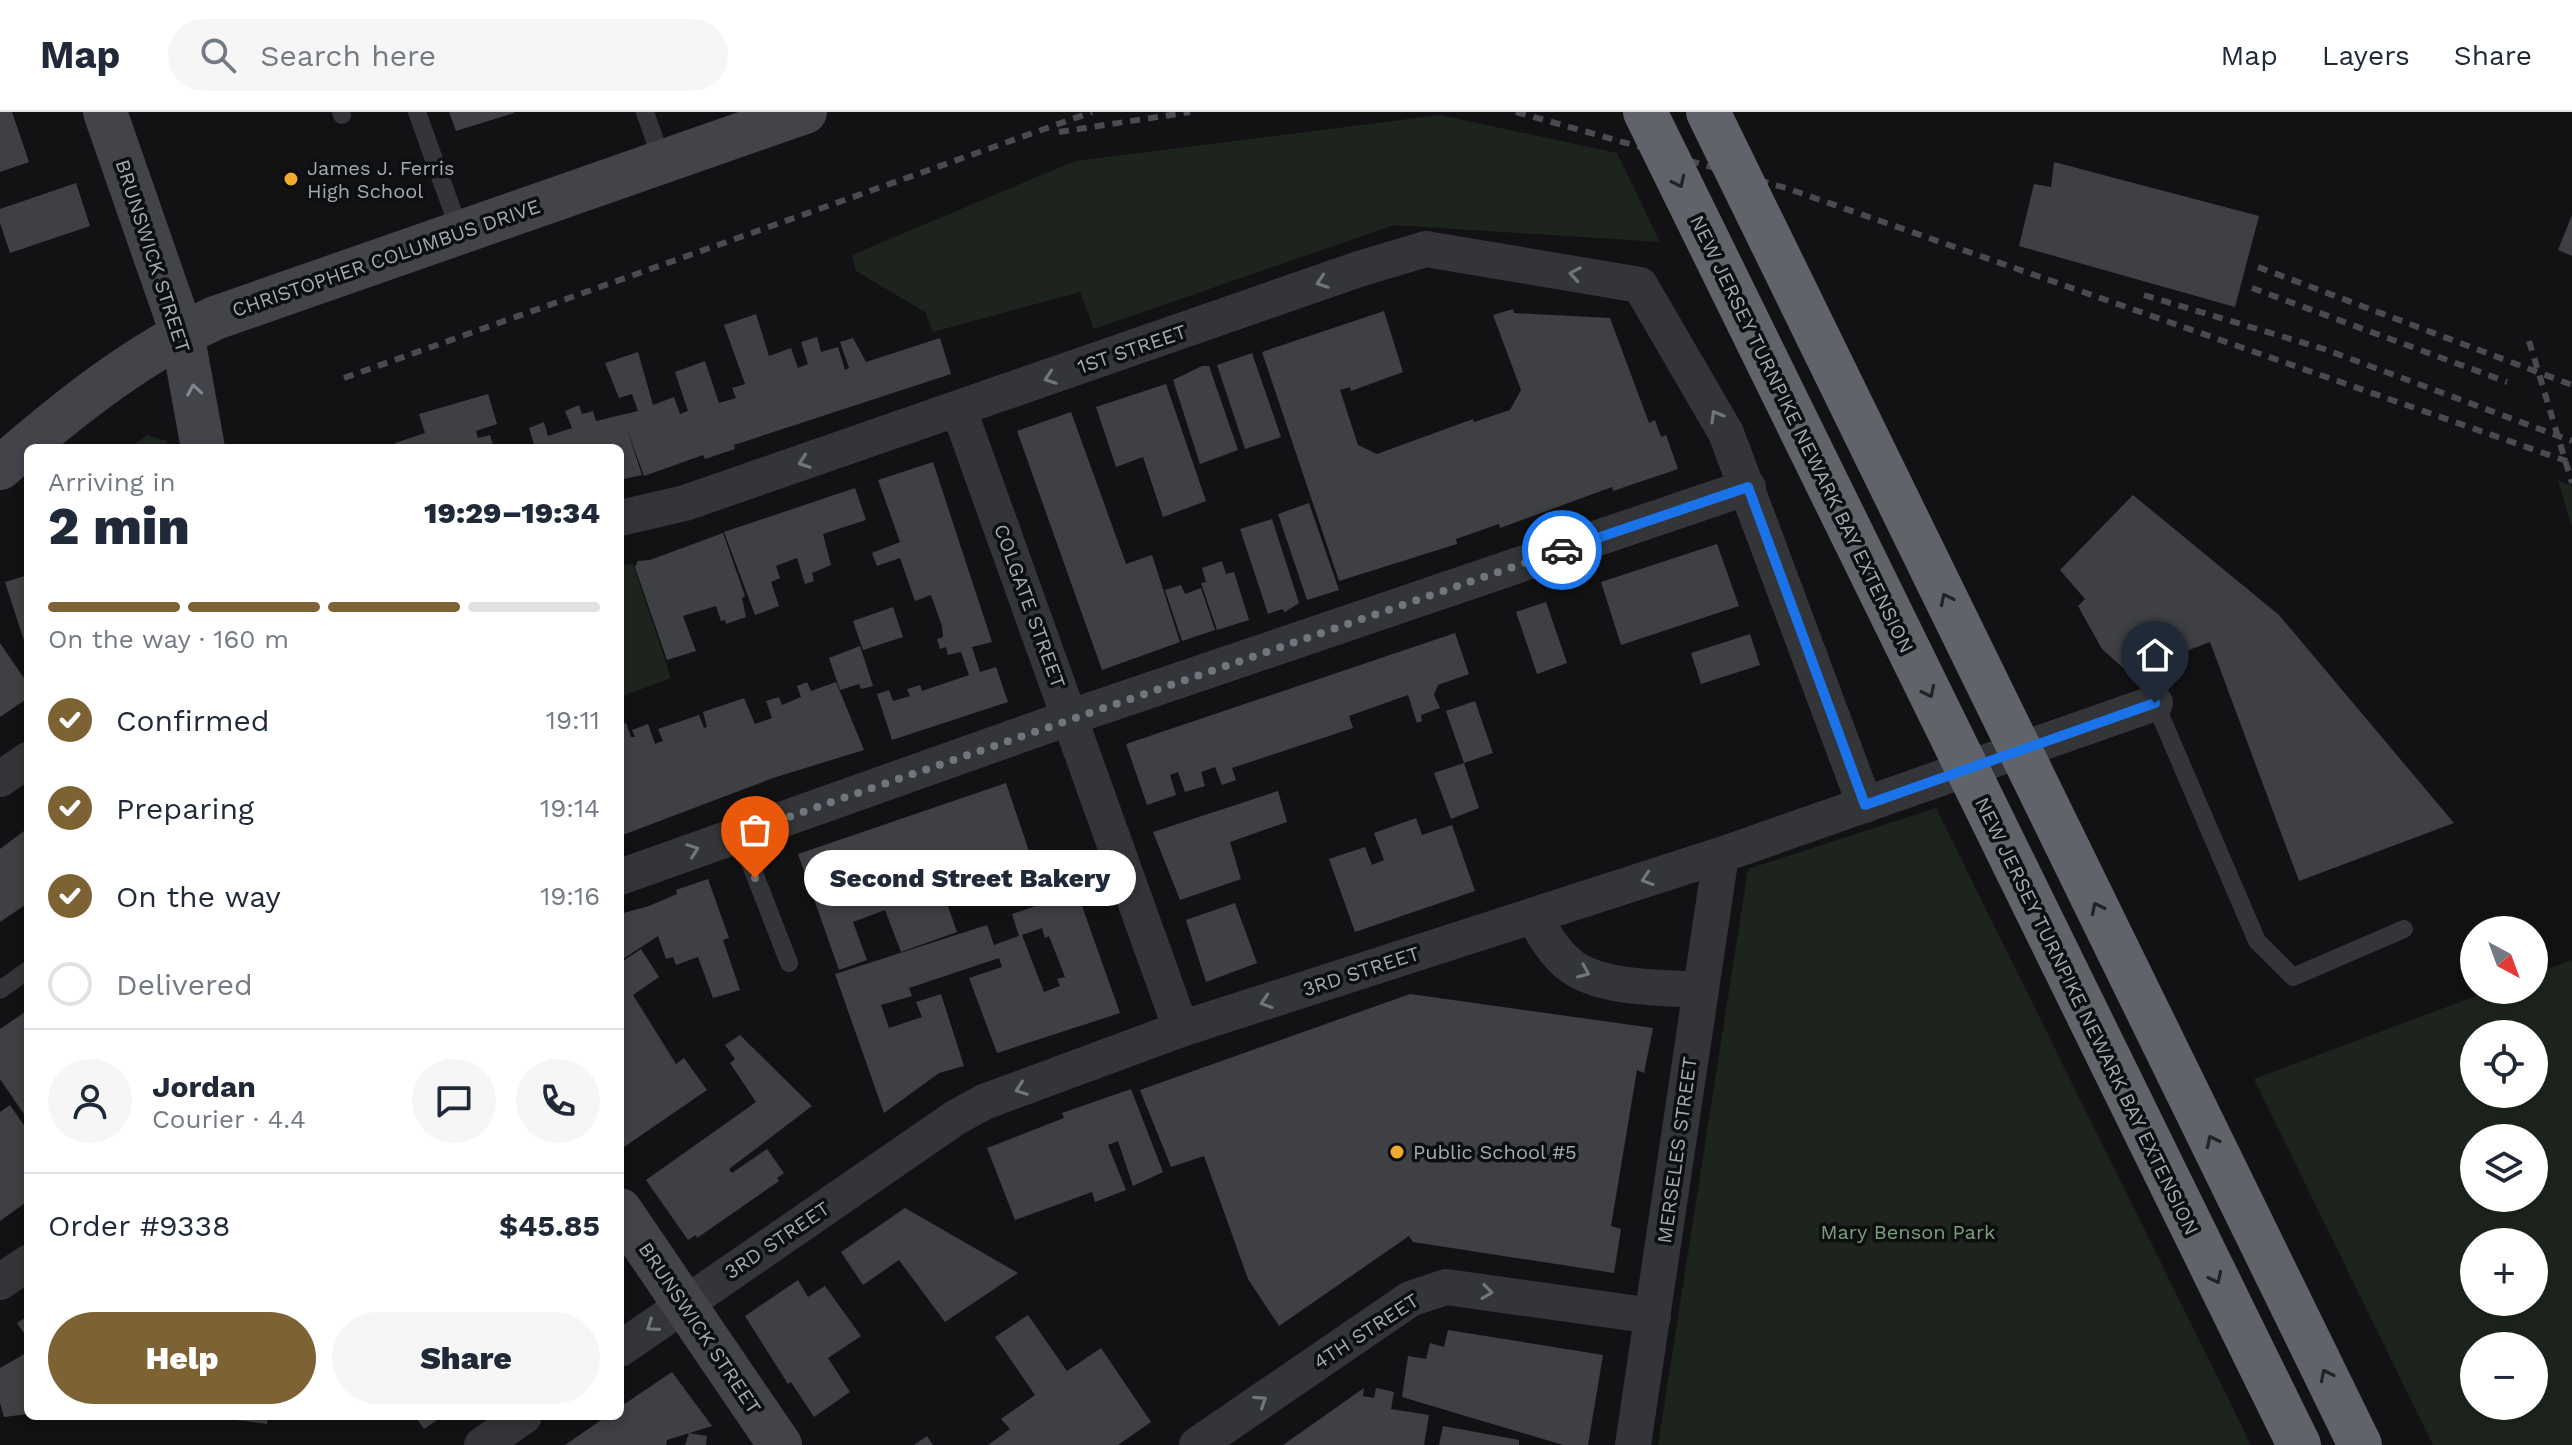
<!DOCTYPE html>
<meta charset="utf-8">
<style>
body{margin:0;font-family:"Work Sans",sans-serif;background:#f6f6f7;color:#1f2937;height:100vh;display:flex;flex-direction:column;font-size:30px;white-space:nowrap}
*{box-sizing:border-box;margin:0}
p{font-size:26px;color:#747a83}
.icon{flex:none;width:44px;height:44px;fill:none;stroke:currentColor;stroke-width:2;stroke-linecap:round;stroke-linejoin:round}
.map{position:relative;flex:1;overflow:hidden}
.details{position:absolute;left:24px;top:332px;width:600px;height:976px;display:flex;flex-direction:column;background:#fff;border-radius:12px;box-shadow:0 4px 12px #0003}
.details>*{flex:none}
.needle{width:52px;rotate:139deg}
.tools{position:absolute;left:2460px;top:804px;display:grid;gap:16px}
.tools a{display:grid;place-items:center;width:88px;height:88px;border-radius:50%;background:#fff;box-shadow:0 4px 12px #0003;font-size:40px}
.pin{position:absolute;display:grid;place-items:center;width:68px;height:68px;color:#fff;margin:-82px -34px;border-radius:50% 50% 50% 0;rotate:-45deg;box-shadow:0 0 8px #0007}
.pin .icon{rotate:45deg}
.courier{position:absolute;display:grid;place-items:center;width:80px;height:80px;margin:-40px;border:6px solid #1a73e8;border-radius:50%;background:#fff;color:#222;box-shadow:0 2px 10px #0007}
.bubble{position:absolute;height:56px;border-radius:28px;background:#fff;box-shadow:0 4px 12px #0003;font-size:26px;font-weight:800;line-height:56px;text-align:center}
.summary em{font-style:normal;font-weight:800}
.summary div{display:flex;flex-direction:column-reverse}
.summary{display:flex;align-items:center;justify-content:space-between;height:136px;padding:0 24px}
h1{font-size:52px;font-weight:800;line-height:60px}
.bar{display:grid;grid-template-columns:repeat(4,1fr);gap:12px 8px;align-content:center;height:96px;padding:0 24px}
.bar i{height:10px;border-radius:6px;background:#e0e1e3}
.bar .active{background:#7d6333}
.bar p{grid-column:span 4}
.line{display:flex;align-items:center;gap:20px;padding:0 24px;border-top:2px solid #e0e1e3}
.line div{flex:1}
.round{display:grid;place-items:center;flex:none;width:84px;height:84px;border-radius:42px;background:#f6f6f7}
ol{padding:0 24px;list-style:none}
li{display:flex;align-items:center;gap:24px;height:88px}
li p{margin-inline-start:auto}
li .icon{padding:8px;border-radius:50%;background:#7d6333;color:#fff;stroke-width:4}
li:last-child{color:#747a83}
li i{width:44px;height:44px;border:4px solid #e0e1e3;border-radius:50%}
.button{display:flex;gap:16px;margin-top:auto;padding:16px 24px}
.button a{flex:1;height:92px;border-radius:48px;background:#7d6333;color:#fff;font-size:32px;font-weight:800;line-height:92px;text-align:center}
.button a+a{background:#f6f6f7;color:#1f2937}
header{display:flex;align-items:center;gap:48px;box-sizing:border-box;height:112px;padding:0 40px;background:#fff;border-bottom:2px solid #e0e1e3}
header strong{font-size:38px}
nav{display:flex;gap:44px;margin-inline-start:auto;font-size:28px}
.search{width:560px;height:72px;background:#f6f6f7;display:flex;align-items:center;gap:20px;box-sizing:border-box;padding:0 28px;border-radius:44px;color:#747a83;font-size:30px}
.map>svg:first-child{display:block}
.green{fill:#1d241d;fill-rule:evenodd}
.building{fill:#3e4044;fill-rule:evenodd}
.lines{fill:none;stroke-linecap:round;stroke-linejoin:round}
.lane{stroke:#333539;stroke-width:18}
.street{stroke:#333539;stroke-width:36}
.secondary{stroke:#424449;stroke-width:44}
.rail{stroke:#484b50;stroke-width:6;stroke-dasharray:10 8;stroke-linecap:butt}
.highway-bridge{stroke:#60636a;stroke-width:44}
.oneway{stroke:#222326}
.oneway2{stroke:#71757d}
.oneway3{stroke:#82868f}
.done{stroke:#71757d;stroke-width:8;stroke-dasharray:0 14.4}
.route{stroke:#1a73e8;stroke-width:10}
.poi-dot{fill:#f1aa2e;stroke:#0d0e0f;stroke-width:3}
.labels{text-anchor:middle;stroke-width:7;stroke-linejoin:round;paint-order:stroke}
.poi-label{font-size:20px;fill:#a4aab5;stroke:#0d0e0f;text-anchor:start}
.street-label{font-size:20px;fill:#a4aab5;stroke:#0d0e0f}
.park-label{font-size:20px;fill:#7ba07c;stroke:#0d0e0f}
</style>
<header>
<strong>Map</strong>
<div class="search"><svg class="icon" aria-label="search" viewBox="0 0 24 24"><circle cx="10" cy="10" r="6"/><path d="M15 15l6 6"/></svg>Search here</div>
<nav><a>Map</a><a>Layers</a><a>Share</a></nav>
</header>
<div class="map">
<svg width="2572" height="1333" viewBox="0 0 2572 1333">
<rect width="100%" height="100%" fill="#121214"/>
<g class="green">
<path d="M1440,3L1617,41L1660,130L1394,113L1094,217L1080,180L933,220L925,200L856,159L852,143L1075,49Z"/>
<path d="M147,323L167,329L168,336H129Z"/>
<path d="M2558,368L2572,374V415Z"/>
<path d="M633,452L671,566L620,585V453Z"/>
<path d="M1936,696L2251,1333H1658L1748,757Z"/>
<path d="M2572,848V1333H2433L2254,967L2492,878H2534V862ZM2534,922V982H2474V922ZM2534,1026V1086H2474V1026ZM2534,1130V1190H2474V1130ZM2534,1234V1294H2474V1234Z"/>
</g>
<g class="building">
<path d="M0,0H12L29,50L0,60Z"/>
<path d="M449,0H514V1L456,19Z"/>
<path d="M2054,50L2259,104L2235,195L2019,134L2034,72L2051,75Z"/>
<path d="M76,71L90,114L10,141L0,111V97Z"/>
<path d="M2572,103V144L2558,138Z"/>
<path d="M1513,197L1514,201L1610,206L1649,311L1655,308L1661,325L1666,323L1678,357L1613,379L1612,375L1500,416L1499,412L1456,427L1457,432L1339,469L1262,240L1384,199L1403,260L1351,279L1350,275L1340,278L1358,333L1377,342L1473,307L1474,310L1510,298L1521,278L1493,203Z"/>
<path d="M756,202L769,244L791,236L798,256L808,252L801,230L817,225L821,240L838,235L845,258L849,256L840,230L853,226L866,250L940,226L951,262L734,333L735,337L705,347L703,343L644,364L627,317L642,363L620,368V336H535L529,316L544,310L548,324L572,316L565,299L579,293L582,302L593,299L596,309L638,299L632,282L619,286L605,251L638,240L653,293L674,285L680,302L688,299L675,260L705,249L719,291L736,286L732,276L745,272L724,213Z"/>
<path d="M1252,241L1281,325L1245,337L1217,253Z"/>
<path d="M1202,254H1209L1238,338L1200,352L1173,268Z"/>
<path d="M1166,272L1206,389L1163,405L1143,345L1116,355L1096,295Z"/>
<path d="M488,282L497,312L476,319L478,326L490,323L494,336H397L395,331L425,321L419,302Z"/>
<path d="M1071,300L1126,452L1152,443L1180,530L1102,558L1017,319Z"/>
<path d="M933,350L992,530L972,535L980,560L996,555L1008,590L892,628L877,582L889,578L893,589L910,584L907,577L920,573L922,579L969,563L961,540L948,543L946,535L940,537L937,527L943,525L942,514L931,483L915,489L900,446L877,454L872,441L900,430L878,368Z"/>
<path d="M855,376L866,408L823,422L831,453L812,461L814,469L805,472L797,446L776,454L780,466L771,470L779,494L755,503L724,420Z"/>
<path d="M2133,383L2279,503L2454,711L2299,769L2210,530L2129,561L2102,537L2078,494L2085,487L2060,458Z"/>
<path d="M1309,391L1339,478L1307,488L1278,402Z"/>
<path d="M1272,407L1299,491L1285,500L1282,497L1268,502L1240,417Z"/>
<path d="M723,421L745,484L742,486L746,505L726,512L725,508L721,509L716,494L683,504L696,539L667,548L635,455L638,449L650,448Z"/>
<path d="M1717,432L1739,494L1621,533L1601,470Z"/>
<path d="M1222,449L1226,462L1234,460L1249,508L1217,518L1201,471L1206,470L1202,456Z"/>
<path d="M28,463V538H27L5,470Z"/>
<path d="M1181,473L1185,482L1201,476L1215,518L1182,529L1165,478Z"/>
<path d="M1546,490L1567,551L1537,562L1516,500Z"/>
<path d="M893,495L903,525L863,538L853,509Z"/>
<path d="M1455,521L1469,562L1438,573L1434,583L1440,596L1421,603L1422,609L1417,611L1408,583L1349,604L1353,616L1232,656L1236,668L1222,673L1215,655L1201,660L1205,674L1185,680L1178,660L1170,663L1176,683L1147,693L1126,632Z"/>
<path d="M1750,522L1760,553L1701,572L1691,541Z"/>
<path d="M0,531L28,572V586L0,605Z"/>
<path d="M860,534L873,574L861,577L859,572L840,578L829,546Z"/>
<path d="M807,570L811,579L836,570L864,638L773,666L620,724V613L626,611L631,625H635L632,618L648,612L655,632L663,629L658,617L699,603L704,616L707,615L703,600L744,586L755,612L772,606L766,589L779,585L782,593L801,585L797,574Z"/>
<path d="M1475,589L1493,641L1464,651L1479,696L1451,707L1434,661L1464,651L1446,599Z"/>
<path d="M1006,671L1032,748L971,768L967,753L937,763L957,820L901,840L885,798L853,810L867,848L839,858L798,742Z"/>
<path d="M1278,679L1287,710L1230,730L1241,767L1180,788L1153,720Z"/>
<path d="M1416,706L1422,723L1452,713L1475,779L1355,820L1329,747L1365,735L1372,753L1384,748L1374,721Z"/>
<path d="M28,716V791L0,810V737Z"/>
<path d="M708,767L729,826L723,828L740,878L713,886L698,845L676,853L673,845L666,847L658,824L620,849V802L649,794L677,782L676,778Z"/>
<path d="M1077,780L1120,901L997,941L969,866L1002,855L999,846L909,876L912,884L881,893L889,916L922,905L916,890L941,882L964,954L939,961L884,1001L835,862L987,813L994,833L1019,824L1012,802ZM1042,816L1045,826L1049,824L1065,865L1057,867L1060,874L1044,880L1022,823Z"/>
<path d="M1235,791L1257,851L1206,870L1186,808Z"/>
<path d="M641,837L659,865L633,883L676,952L684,946L707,978L624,1035L620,1030V851Z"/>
<path d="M1410,882L1653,916L1644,961L1637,958L1611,1114L1621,1117L1614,1161L1413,1130L1409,1124L1279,1214L1248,1167L1204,1044L1171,1055L1140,978Z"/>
<path d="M28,898V1008L0,967V917Z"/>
<path d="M740,923L812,994L729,1057L732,1061L767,1037L784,1061L777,1066L779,1069L697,1126L696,1123L688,1128L646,1068L756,990L730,951L735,947L725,933Z"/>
<path d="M1131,977L1163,1060L1133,1074L1118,1029L1108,1033L1126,1078L1095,1090L1092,1080L1015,1108L987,1036L1064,1006L1062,1001Z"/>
<path d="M10,993L28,1019V1089L0,1109V1000Z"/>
<path d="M905,1096L1018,1161L945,1210L899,1148L863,1173L841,1140Z"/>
<path d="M798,1168L808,1185L825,1174L861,1224L828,1246L850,1280L814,1305L791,1270L788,1272L745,1204Z"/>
<path d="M1028,1203L1067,1259L1101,1236L1151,1310L1118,1333H988L1010,1317L1001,1307L1035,1283L995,1225Z"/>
<path d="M28,1204V1227L17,1211Z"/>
<path d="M1448,1218L1603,1243L1588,1333H1563L1402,1285L1408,1244L1426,1247L1430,1231L1444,1235Z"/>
<path d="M28,1240V1302L4,1305L0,1291V1256Z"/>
<path d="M672,1260L712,1314L667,1328L666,1333H565L607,1304H620V1295Z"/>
<path d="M1364,1276L1363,1284L1374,1286L1376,1276L1394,1280L1391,1297L1429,1303L1424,1333H1283Z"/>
<path d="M228,1304H268L267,1312L228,1307Z"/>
<path d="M415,1304H443L424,1317Z"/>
<path d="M1443,1314L1519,1328V1333H1439Z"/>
<path d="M689,1321L707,1324L706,1333H685Z"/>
<path d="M927,1324L933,1333H914Z"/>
</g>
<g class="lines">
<g class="lane">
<path d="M341,0L342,3"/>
<path d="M417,0L460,120"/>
<path d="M645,0L662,49"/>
<path d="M2155,591L2257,829L2293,865L2404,817"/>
<path d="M739,722L789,851"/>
<path d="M0,878L28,858"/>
</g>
<g class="street">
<path d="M959,298L1181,917"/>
<path d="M620,406L685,391L1359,157L1426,137L1640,173L1726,321L1865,693"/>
<path d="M0,667L28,648"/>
<path d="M620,765L1071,605L1748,375"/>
<path d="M1533,804C1544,822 1554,841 1571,854C1604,878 1662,875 1701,878"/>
<path d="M0,1170L28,1151"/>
<path d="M620,1237L955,1006L984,990L1181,917L1721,743L2155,591"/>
<path d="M482,1333L524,1304"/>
<path d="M1197,1333L1410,1187L1446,1175L1653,1204"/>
<path d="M1633,1333L1721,743"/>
</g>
<g class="secondary">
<path d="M105,0L182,221L203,336"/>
<path d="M0,356C67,298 135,243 215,206L805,0"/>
<path d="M620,1098L780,1333"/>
</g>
<g class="rail">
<path d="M1516,0L1786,76L2572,351"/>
<path d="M1059,20L1190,0"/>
<path d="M2258,155L2572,273"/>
<path d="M2252,176L2507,270"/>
<path d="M2144,183L2324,237L2572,329"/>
<path d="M2529,229L2572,371"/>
<path d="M344,266L1092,0"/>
</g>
<g class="highway-bridge">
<path d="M1645,0L2299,1333"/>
<path d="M1708,0L2360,1333"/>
</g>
</g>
<defs><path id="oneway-chevron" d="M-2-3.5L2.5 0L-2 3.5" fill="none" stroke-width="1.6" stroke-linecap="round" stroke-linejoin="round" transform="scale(2)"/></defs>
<g class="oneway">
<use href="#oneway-chevron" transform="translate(1679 70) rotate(64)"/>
<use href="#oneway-chevron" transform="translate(1946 487) rotate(-116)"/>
<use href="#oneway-chevron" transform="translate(1929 580) rotate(64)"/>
<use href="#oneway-chevron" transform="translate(2097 796) rotate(-116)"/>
<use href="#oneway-chevron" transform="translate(2212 1029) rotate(-116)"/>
<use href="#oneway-chevron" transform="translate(2216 1166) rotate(64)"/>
<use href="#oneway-chevron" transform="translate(2326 1263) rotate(-116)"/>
</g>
<g class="oneway2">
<use href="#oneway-chevron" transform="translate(1575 162) rotate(-170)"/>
<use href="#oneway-chevron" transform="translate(1322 170) rotate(161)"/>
<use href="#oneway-chevron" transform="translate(1050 266) rotate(161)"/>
<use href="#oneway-chevron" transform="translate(1716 304) rotate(-120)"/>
<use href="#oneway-chevron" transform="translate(804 350) rotate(161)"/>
<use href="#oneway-chevron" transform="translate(693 738) rotate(-20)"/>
<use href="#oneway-chevron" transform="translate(1647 767) rotate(162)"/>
<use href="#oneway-chevron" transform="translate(1584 860) rotate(23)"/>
<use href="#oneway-chevron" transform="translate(1266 890) rotate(162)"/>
<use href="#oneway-chevron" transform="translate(1021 977) rotate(160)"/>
<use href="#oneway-chevron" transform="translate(1487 1180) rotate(8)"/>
<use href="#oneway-chevron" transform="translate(652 1214) rotate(145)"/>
<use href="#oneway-chevron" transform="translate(1261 1289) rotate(-34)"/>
</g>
<use class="oneway3" href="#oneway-chevron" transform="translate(194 278) rotate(-99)"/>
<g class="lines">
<path class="done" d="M755,766L739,722L1562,438"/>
<path class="route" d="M1562,438L1748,375L1865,693L2155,591"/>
</g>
<g class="poi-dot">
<circle cx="291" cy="67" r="8"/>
<circle cx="1397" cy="1040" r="8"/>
</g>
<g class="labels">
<g class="poi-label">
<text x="307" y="63">James J. Ferris<tspan x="307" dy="23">High School</tspan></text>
<text x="1413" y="1047">Public School #5</text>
</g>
<g class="street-label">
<text transform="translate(153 144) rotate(72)" y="7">BRUNSWICK STREET</text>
<text transform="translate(386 146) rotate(-19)" y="7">CHRISTOPHER COLUMBUS DRIVE</text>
<text transform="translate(1132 237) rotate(-19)" y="7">1ST STREET</text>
<text transform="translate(1802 322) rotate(64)" y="7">NEW JERSEY TURNPIKE NEWARK BAY EXTENSION</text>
<text transform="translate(1030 494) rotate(70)" y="7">COLGATE STREET</text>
<text transform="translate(1361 859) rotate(-18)" y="7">3RD STREET</text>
<text transform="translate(2087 904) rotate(64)" y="7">NEW JERSEY TURNPIKE NEWARK BAY EXTENSION</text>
<text transform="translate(1677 1038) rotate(-82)" y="7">MERSELES STREET</text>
<text transform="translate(777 1128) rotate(-34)" y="7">3RD STREET</text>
<text transform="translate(700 1216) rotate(56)" y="7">BRUNSWICK STREET</text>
<text transform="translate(1366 1219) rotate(-33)" y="7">4TH STREET</text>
</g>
<g class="park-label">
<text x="1908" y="1127">Mary Benson Park</text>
</g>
</g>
</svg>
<div class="tools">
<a><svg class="needle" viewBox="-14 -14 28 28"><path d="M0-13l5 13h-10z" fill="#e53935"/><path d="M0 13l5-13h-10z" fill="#747a83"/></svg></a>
<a><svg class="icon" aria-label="locate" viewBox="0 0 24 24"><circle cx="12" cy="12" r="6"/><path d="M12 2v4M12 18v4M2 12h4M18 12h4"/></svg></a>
<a><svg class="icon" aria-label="layers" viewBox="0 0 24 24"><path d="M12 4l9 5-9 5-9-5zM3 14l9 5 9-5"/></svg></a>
<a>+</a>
<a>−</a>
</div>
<div class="pin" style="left:755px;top:766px;background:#ea580c"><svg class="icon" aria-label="bag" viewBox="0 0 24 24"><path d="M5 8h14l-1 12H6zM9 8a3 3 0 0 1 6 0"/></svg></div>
<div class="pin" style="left:2155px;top:591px;background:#1f2937"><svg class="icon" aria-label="home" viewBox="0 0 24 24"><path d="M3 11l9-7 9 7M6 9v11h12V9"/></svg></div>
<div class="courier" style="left:1562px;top:438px"><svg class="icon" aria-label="car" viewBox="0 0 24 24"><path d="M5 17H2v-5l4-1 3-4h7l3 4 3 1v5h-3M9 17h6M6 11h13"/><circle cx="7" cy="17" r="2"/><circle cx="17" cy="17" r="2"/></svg></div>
<div class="bubble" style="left:804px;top:738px;width:332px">Second Street Bakery</div>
<section class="details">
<div class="summary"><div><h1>2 min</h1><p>Arriving in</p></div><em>19:29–19:34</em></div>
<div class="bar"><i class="active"></i><i class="active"></i><i class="active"></i><i></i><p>On the way · 160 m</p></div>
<ol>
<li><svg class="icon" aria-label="check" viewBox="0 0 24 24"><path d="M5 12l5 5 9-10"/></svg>Confirmed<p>19:11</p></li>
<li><svg class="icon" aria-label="check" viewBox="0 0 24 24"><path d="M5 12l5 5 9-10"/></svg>Preparing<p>19:14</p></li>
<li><svg class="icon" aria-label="check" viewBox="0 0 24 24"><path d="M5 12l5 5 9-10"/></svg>On the way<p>19:16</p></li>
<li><i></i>Delivered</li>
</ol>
<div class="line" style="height:144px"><a class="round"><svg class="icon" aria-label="person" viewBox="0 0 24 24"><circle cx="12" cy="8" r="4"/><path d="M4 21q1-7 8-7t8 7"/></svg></a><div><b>Jordan</b><p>Courier · 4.4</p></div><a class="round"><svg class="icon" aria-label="chat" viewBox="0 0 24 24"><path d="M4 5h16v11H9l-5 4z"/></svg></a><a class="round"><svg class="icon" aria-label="phone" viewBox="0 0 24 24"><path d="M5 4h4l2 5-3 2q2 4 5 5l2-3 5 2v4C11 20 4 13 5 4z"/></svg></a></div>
<div class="line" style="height:104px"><div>Order #9338</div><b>$45.85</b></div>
<div class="button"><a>Help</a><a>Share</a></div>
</section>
</div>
